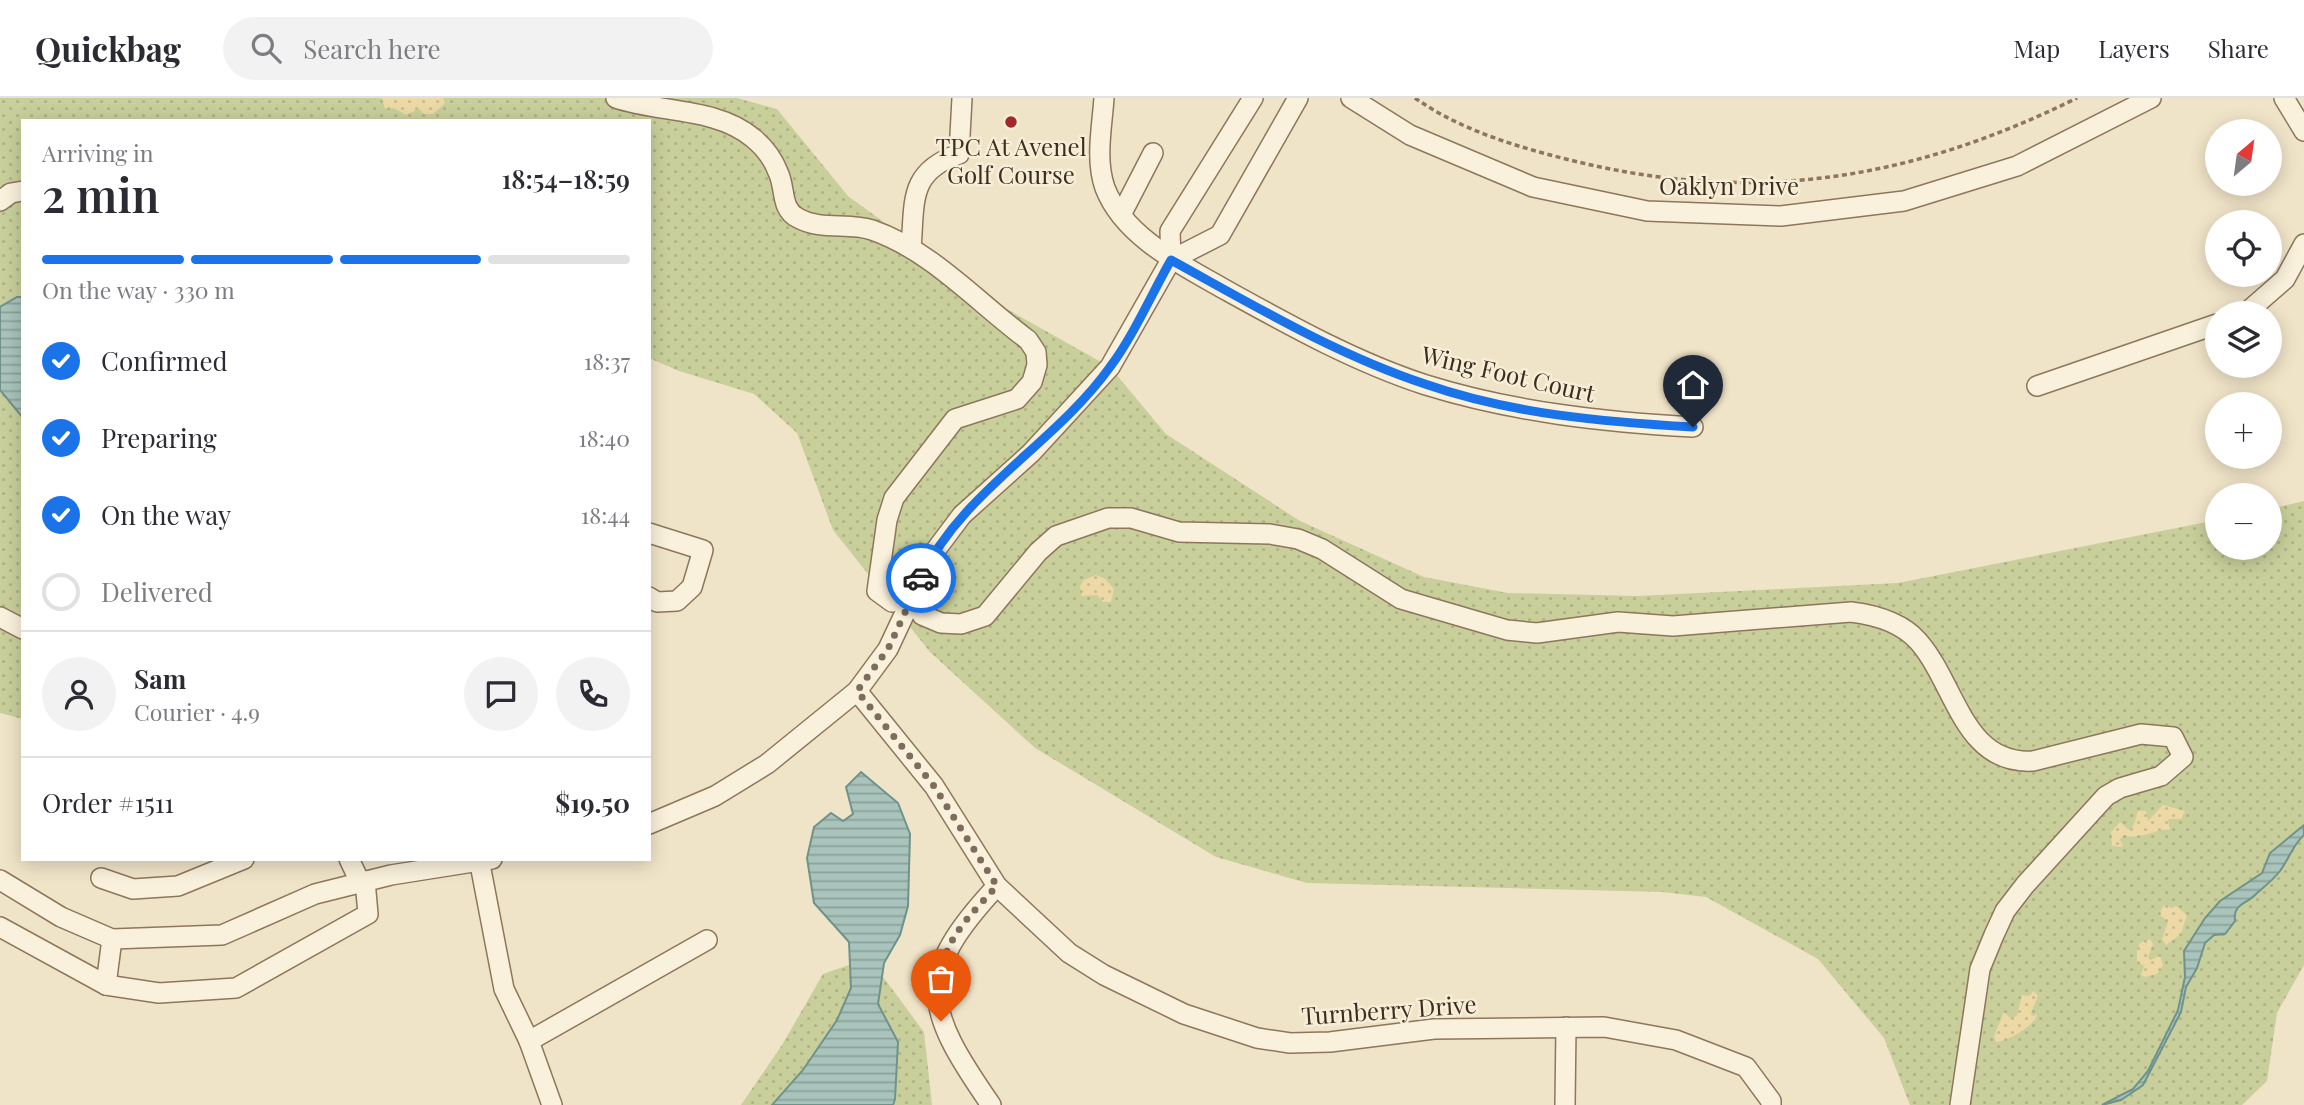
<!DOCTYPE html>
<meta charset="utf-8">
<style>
body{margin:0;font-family:"Playfair Display",serif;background:#f2f2f3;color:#2b2b33;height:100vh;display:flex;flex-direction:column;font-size:26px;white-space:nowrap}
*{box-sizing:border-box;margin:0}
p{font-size:23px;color:#7c7c81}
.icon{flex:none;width:38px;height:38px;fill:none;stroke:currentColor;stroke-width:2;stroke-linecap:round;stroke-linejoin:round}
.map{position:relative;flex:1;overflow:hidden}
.details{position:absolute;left:21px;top:21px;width:630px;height:742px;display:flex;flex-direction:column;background:#fff;border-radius:0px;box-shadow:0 4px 18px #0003}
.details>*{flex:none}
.needle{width:46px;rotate:29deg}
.tools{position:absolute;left:2205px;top:21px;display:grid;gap:14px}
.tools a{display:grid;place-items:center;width:77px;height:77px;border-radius:50%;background:#fff;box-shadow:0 4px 18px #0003;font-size:35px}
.pin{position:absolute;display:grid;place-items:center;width:60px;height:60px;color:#fff;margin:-72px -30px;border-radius:50% 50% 50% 0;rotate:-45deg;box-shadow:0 0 7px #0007}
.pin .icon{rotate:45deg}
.courier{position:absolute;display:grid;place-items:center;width:70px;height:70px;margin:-35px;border:5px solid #1a73e8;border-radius:50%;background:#fff;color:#222;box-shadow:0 2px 9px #0007}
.headline em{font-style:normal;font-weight:600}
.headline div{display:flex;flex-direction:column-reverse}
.headline{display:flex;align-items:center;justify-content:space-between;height:119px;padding:0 21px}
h1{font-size:46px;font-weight:600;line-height:52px}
.bar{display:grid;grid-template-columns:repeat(4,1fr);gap:10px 7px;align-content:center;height:84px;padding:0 21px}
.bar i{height:9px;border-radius:5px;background:#e1e1e2}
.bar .current{background:#1a73e8}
.bar p{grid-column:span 4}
.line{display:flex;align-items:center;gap:18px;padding:0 21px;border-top:2px solid #e1e1e2}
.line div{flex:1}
.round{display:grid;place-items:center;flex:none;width:74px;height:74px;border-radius:37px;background:#f2f2f3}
ol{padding:0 21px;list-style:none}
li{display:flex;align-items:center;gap:21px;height:77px}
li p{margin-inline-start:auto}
li .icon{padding:7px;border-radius:50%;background:#1a73e8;color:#fff;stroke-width:4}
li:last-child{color:#7c7c81}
li i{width:38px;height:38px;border:4px solid #e1e1e2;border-radius:50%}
header{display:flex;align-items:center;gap:42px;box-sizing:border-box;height:98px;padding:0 35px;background:#fff;border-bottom:2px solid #e1e1e2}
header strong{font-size:33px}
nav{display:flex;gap:38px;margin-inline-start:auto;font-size:24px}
.search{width:490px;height:63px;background:#f2f2f3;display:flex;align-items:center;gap:18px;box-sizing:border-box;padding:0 24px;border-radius:38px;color:#7c7c81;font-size:26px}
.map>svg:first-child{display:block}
.green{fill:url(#green-dots)}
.sand{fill:url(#sand-dots)}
.water{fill:url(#water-rules);stroke:#6f938a;stroke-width:2}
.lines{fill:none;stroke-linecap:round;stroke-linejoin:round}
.minor-casing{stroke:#8d765c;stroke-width:22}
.path{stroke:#8d765c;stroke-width:3.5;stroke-dasharray:5 3.5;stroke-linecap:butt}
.minor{stroke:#faf1dc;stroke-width:19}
.done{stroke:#7c6e5b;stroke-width:7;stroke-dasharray:0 12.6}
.route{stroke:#1a73e8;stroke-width:9}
.poi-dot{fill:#9e2a2b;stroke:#f7eed8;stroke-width:2.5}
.labels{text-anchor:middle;stroke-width:5;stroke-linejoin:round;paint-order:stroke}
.poi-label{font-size:24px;fill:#3d2e20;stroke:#f7eed8}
.street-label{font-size:24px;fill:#3d2e20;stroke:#f7eed8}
</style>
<header>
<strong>Quickbag</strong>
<div class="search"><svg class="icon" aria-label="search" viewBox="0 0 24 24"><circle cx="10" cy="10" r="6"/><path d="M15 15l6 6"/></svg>Search here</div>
<nav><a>Map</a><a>Layers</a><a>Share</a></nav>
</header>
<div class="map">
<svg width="2304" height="1007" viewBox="0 0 2304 1007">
<defs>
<pattern id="green-dots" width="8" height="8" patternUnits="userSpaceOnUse" patternTransform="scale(1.75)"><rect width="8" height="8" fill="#c9cf9b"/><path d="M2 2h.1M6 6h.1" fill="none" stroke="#aeb285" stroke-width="1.8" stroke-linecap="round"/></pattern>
<pattern id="sand-dots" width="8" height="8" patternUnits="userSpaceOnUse" patternTransform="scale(1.75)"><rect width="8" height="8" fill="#ecd9a5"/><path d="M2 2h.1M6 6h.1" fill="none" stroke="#cbbb8e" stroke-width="1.8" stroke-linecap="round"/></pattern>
<pattern id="water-rules" width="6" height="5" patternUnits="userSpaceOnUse" patternTransform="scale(1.75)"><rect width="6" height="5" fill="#a9c4bc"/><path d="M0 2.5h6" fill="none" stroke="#8ba098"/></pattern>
</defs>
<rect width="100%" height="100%" fill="#f0e4c8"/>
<g class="green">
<path d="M0,0H737L777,11L848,98L989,201L1110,269L1166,336L1300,423L1424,479L1508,495L1637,498L1898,485L2217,422V450H2270V411L2304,403V867L2277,915L2267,983L2242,1007H1910L1884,940L1818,861L1706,799L1662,794L1307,785L1216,759L1035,650L930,554L833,432L797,335L754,296L679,273L649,260V23H23V621L0,615Z"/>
<path d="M869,860L924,934L932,1007H741L782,947L823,876Z"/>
</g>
<g class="sand">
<path d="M382,0H443L445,5L433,16H424L419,11L406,17L394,10L385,11Z"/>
<path d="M1096,477L1105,481L1114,491L1111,504H1103L1097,497L1082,498L1080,488L1084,482Z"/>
<path d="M2163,707L2185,713L2181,721H2168L2170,732C2155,730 2140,743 2124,737L2120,741L2123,749L2112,748L2111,734L2120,724L2129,732L2133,729L2138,713H2146L2148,723Z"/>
<path d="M2164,807L2172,810L2176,808L2187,817L2181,836L2166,847L2162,841L2168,824L2159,816Z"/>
<path d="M2150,841L2153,846L2148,860L2151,862L2160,857L2163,867L2157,876L2145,879L2141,877L2144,868L2137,864V851L2140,845Z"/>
<path d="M2034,893L2038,898L2031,915L2032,918L2037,917C2035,927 2007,944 1996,944L1994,938L2004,914L2010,920L2017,918L2022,897L2029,898Z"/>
</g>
<g class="water">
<path d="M17,199H23V320L0,292V209Z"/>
<path d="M861,674L898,705L910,736L908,808L900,837L884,865L878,906L898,944L895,1001L893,1007H772L803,972L837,922L851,890L849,844L814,805L807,760L814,729L831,715L843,723L853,716L846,689Z"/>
<path d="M2304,727V737C2292,748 2289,761 2280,773C2274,781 2264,789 2256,796C2246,807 2233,805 2235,823L2225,836L2214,837L2205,845L2197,870L2186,889L2181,914L2143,987L2121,1002L2102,1007L2133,991L2148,973L2178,912L2185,879L2184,853L2205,820L2220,803L2262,775L2270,755Z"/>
</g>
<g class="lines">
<defs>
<g id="minor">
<path d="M616,0C659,15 716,9 753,40C763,48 773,61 778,74C786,90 780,111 798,120C821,133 849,124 872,132C931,152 978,205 1028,242L1036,254L1037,267L1032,284L1017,301L955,321L894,400L887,422L877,493L892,504"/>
<path d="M1104,0C1102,29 1095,62 1105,90C1124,139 1182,167 1224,191C1289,227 1355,264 1426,287C1513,314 1603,324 1693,329"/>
<path d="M1351,0L1410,37L1533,89L1647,113L1781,118L1904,103L2017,68L2151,0"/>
<path d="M2284,0L2304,33"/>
<path d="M0,103L11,95L23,93"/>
<path d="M1121,117L1153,55"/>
<path d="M911,150C915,103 908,74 959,56L962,0"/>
<path d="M1171,162L1220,137L1298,0"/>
<path d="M2246,215L2285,181L2304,146"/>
<path d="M2037,288L2217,226"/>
<path d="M649,435L703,452L692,489L677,503L657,504L649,499"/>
<path d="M922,517L941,525L961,526L985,518L1038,454L1056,438L1108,420H1131L1179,434L1270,436L1298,441L1322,451L1401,501L1507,532L1537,535L1618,524L1673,528L1851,514C1876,517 1901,524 1918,543C1956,586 1963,667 2033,663L2141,636L2173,639L2183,659L2161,678L2120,690L2106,698L2025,787L2005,813L1994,837L1980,871L1960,1007"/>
<path d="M0,519L23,531"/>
<path d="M857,593L934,688L997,788L1069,855L1104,877L1184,916L1257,940L1290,945L1330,944L1434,931L1604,929L1676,942L1746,969L1771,1003V1007"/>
<path d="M649,726L715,698L767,666L857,593L888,551L932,457L962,417L1031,355L1110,269L1171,162L1170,133L1253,0"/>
<path d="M349,761L360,784"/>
<path d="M479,761L504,891L529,943L552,1007"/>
<path d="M101,780L133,791L178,788L244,761"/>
<path d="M0,782L61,819L112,841L222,837L315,796L391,777L492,761"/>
<path d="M0,829L106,887L159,895L236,890L368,816L365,783"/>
<path d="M106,887L112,841"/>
<path d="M529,943L707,842"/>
<path d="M991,1007C924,910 913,878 997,788"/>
<path d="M1565,1007L1566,929"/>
</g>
</defs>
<use href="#minor" class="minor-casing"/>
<path class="path" d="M1415,0C1459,31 1511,47 1562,60C1748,108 1907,84 2077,0"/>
<use href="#minor" class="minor"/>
</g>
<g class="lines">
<path class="done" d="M921,480L888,551L857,593L934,688L997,788C953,835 933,855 941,923"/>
<path class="route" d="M921,480C961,394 1055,346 1110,269C1134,237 1151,197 1171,162C1253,207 1335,256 1425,286C1511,316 1603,324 1693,329"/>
</g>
<circle class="poi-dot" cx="1011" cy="24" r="7"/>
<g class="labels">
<g class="poi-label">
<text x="1011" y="58">TPC At Avenel<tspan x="1011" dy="28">Golf Course</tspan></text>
</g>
<g class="street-label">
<text x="1729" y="97">Oaklyn Drive</text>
<text transform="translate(1508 277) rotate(13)" y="8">Wing Foot Court</text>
<text transform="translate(1389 913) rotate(-4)" y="8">Turnberry Drive</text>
</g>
</g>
</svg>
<div class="tools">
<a><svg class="needle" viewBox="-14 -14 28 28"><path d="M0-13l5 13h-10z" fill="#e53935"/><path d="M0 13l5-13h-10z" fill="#7c7c81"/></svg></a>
<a><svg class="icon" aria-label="locate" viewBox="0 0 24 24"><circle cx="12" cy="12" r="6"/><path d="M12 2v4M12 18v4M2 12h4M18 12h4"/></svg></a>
<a><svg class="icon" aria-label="layers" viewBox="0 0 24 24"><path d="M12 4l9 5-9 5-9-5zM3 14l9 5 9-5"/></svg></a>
<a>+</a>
<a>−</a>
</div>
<div class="pin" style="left:941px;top:923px;background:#ea580c"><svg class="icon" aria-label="bag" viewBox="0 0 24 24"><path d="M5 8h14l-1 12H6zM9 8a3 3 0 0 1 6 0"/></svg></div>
<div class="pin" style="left:1693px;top:329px;background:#1f2937"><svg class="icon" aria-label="home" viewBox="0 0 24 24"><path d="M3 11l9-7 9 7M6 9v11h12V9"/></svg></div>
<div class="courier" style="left:921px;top:480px"><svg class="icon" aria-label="car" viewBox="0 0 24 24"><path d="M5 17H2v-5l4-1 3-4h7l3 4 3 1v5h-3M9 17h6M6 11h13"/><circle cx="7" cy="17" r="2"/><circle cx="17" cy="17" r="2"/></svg></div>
<section class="details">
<div class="headline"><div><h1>2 min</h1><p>Arriving in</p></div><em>18:54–18:59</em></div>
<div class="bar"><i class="current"></i><i class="current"></i><i class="current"></i><i></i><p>On the way · 330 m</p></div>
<ol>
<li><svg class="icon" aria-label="check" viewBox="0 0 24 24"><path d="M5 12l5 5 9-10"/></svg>Confirmed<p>18:37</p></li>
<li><svg class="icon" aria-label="check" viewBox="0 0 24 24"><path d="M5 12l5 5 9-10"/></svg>Preparing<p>18:40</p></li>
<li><svg class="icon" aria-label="check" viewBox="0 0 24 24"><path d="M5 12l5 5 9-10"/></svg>On the way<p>18:44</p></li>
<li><i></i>Delivered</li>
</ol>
<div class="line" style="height:126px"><a class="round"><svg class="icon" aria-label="person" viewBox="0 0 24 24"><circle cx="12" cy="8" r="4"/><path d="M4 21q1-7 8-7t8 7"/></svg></a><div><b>Sam</b><p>Courier · 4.9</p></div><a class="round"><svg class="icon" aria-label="chat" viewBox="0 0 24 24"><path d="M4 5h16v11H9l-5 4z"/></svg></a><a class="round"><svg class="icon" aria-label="phone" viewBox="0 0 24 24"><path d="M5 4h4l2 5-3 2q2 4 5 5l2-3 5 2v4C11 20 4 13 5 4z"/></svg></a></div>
<div class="line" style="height:91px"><div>Order #1511</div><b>$19.50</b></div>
</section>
</div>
